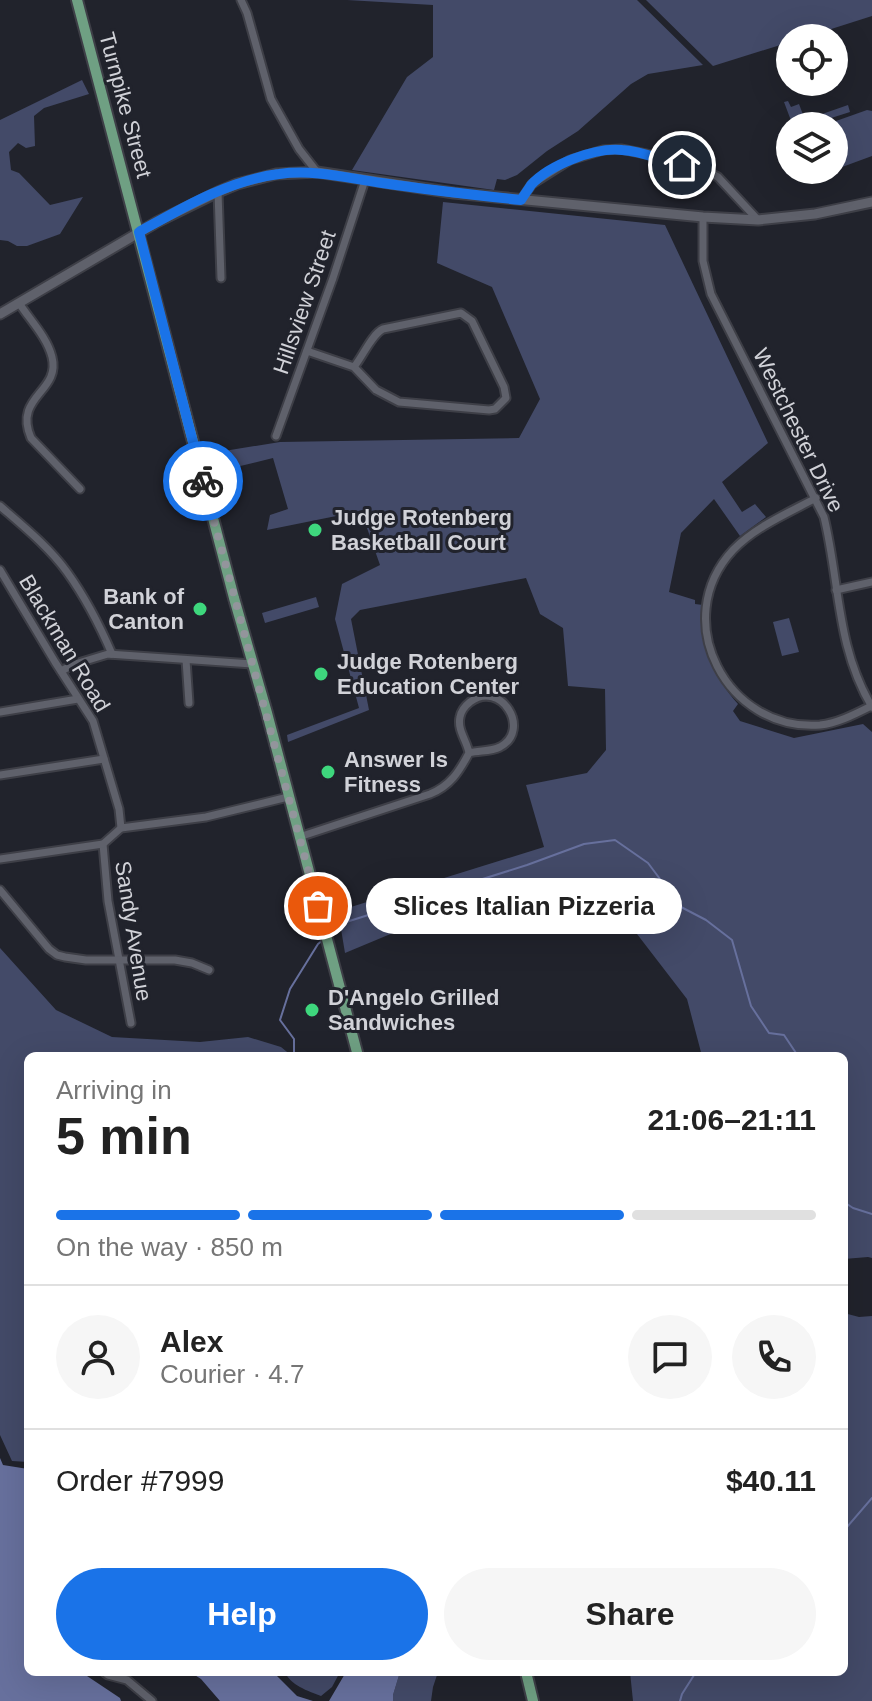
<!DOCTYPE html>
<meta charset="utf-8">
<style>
body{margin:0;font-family:Helvetica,sans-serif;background:#f6f6f6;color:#222;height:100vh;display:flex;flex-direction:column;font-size:30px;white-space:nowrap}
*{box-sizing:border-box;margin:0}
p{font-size:26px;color:#767676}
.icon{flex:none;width:44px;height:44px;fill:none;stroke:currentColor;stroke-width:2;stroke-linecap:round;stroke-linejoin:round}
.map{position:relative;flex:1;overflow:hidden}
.sheet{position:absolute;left:24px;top:1052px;width:824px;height:624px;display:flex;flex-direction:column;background:#fff;border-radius:12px;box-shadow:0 8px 32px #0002}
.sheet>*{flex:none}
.fabs{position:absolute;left:776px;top:24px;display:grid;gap:16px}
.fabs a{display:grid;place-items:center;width:72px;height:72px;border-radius:50%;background:#fff;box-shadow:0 8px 32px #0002;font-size:40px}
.pin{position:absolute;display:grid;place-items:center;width:68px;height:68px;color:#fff;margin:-34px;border:4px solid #fff;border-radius:50%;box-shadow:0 2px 8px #0007}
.courier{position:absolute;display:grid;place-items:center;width:80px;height:80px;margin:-40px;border:6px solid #1a73e8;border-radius:50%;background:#fff;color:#222;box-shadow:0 2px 10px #0007}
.bubble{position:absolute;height:56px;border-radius:28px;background:#fff;box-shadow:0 8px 32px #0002;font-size:26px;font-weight:700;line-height:56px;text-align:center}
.overview em{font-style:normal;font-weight:700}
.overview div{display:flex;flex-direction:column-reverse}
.overview{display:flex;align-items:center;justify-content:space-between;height:136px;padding:0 32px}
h1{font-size:52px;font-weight:700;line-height:60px}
.bar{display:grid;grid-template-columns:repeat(4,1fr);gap:12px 8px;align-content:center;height:96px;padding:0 32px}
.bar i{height:10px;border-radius:6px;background:#e0e0e0}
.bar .active{background:#1a73e8}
.bar p{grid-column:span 4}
.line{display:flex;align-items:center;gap:20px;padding:0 32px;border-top:2px solid #e0e0e0}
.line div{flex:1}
.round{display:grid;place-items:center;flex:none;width:84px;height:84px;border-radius:42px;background:#f6f6f6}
.button{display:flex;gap:16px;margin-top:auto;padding:16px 32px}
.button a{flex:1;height:92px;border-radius:48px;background:#1a73e8;color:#fff;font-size:32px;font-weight:700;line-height:92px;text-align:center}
.button a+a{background:#f6f6f6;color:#222}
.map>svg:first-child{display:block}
.green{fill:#434a68}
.water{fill:#67709d}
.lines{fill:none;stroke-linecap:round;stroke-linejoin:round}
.stream{stroke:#67709d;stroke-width:2}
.street-casing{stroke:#3e3f47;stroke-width:11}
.secondary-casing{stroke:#3e3f47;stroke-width:13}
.primary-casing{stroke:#3e3f47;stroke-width:14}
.street{stroke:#5f616b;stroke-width:7}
.secondary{stroke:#5f616b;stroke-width:9}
.primary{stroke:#6fa083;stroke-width:10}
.done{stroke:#93959c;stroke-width:8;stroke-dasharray:0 14.4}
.route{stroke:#1a73e8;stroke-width:10}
.poi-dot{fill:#3ed77d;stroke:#21232c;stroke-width:3}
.labels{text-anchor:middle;stroke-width:6;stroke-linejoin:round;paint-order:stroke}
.street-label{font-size:22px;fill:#d1d2d8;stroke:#21232c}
.poi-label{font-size:22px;font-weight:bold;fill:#d1d2d8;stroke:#21232c;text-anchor:start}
</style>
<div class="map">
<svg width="872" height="1701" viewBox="0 0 872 1701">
<rect width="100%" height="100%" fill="#21232c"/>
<g class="green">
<path d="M347,0H637L703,65L648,74L631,84L578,131L547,151L517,175L505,180L497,179L494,190L352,170L407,77L433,57V5Z"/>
<path d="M646,0H872V16L803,38H790V42L713,66Z"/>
<path d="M82,80L89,94L44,108L34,116L35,146L26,148L18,143L9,152L11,170L19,173L50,205L83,197L60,234L27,246H17L8,241L0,240V120Z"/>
<path d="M788,101L791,107L799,104L805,120L848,105L850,112L806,126H793L784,102Z"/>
<path d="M867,110L872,111V156L834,170V126H822Z"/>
<path d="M443,202L665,225L768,443L722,482L742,512L755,504L766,517L740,536L714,499L681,533L669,592L695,600V604L703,605C697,644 713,675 738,704L733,711L740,721L794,738L863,724L872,732V1258L868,1257L844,1259V1056H702L687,999L597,882L460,905L345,953L338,911L544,847L526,785L587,773L606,750L605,689L568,686L563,628L540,614L526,578L360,610L351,619L369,710L288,742L287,735L359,708L335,619L342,584L380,565L361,511L267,530L270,515L288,509L273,458L232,468L224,451L280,442L519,438L540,399L492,287L437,263Z"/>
<path d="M316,597L319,607L265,623L262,613Z"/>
<path d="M789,618L799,652L782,656L773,622Z"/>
<path d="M0,948L56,1010L112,1037L200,1042L248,1037L281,1047L292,1056H28V1462L12,1461L0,1435Z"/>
<path d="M844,1313L859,1317L872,1316V1701H633L630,1672H844Z"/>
<path d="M285,1672H340L332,1687L321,1696C308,1691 290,1685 285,1672Z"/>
<path d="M400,1672H438L433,1687L431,1701H393V1695Z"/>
</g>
<g class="water">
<path d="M0,1458L3,1465L28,1469V1672H81L120,1698L121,1701H0Z"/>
<path d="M190,1672H273L297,1696L313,1701H220L201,1679Z"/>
<path d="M346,1672H400L393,1695V1701H329Z"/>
</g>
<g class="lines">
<g class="stream">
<path d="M331,933L343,923L527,865L584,844L615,840L648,863L681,907L706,920L732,940L751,1006L769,1033L784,1035L798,1056"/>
<path d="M294,1056V1039L280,1020L290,989L318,944L323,940"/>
<path d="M844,1202L853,1208L872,1214"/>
<path d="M844,1527H847L872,1498"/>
<path d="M680,1701L682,1694L696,1672"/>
</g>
<defs>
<g id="street">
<path d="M241,0L247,13L271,99L299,149L317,172"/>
<path d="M218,192L221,278"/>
<path d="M521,200L532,184L570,160L603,150L621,149L656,156L677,164L704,170L718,177L758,220"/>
<path d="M703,217V261L711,294L824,517C840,583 836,647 872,707"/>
<path d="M19,303C30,320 47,337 52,357C61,392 13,396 31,438L80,489"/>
<path d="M307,351L354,367C363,356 372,334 383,329L461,313L472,321L504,387L506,398L495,409L489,410L399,402L376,390L354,367"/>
<path d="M276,436L333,278L365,180"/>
<path d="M816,498C788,513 755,527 733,550C668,620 727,732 820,725C838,723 855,714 871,706"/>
<path d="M0,506C23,526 49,547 67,572C85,597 100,626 112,654"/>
<path d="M0,570L55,662L93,721L119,809L121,828"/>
<path d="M836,590L872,582"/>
<path d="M186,660L189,703"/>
<path d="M61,671L75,664L108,654L252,664"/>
<path d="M0,712L78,699"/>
<path d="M0,775L104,759"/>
<path d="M299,837L430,794C450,786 459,772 469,753C479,750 490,752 500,747C532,730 501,679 470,702C465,706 461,711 460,717C457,730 467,741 469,753"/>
<path d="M103,844L108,901L131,1023"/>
<path d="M0,859L103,844L121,828L206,817L288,797"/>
<path d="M0,890L49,949L57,955L65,957L86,960H175L192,963L209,970"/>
<path d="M104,1672L108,1675L127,1680L152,1701"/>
</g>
<path id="secondary" d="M0,314L157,222L218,192L237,184L276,174L317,172L454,193L703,217L758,220L815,214L872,202"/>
<g id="primary">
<path d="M77,0L234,598L267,713L358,1056"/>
<path d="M526,1672L533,1701"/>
</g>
</defs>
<use href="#street" class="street-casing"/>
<use href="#secondary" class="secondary-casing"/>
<use href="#primary" class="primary-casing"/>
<use href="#street" class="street"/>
<use href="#secondary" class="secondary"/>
<use href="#primary" class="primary"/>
</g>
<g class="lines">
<path class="done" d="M203,481L318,906"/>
<path class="route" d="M203,481L139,232C182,208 229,180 279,174C314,169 347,178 382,183C428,190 474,195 521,200C524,195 528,190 531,185C549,165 595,147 622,150C643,151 662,161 682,165"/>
</g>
<g class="poi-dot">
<circle cx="315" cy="530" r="8"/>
<circle cx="200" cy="609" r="8"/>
<circle cx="321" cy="674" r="8"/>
<circle cx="328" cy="772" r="8"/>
<circle cx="312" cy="1010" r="8"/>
</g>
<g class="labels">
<g class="street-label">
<text transform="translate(126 105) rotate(75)" y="8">Turnpike Street</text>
<text transform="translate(304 302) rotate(-71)" y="8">Hillsview Street</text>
<text transform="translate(799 430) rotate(64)" y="8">Westchester Drive</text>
<text transform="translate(65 643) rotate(59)" y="8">Blackman Road</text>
<text transform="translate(134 931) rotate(81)" y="8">Sandy Avenue</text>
</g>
<g class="poi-label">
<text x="331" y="525">Judge Rotenberg<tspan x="331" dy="25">Basketball Court</tspan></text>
<text x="184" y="604" text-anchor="end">Bank of<tspan x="184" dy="25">Canton</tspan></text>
<text x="337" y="669">Judge Rotenberg<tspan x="337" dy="25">Education Center</tspan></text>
<text x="344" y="767">Answer Is<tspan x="344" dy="25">Fitness</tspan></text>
<text x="328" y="1005">D'Angelo Grilled<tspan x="328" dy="25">Sandwiches</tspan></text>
</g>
</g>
</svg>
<div class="fabs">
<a><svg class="icon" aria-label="locate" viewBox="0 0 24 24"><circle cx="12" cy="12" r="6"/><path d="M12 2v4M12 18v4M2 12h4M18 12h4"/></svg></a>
<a><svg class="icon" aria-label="layers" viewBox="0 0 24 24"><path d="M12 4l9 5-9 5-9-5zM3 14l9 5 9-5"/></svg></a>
</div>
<div class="pin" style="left:318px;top:906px;background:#ea580c"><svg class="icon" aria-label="bag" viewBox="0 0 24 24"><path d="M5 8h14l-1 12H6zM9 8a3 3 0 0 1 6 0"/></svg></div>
<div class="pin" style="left:682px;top:165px;background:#1f2937"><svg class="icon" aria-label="home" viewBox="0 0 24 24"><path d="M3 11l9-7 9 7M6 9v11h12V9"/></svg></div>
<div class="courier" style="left:203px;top:481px"><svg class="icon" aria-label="bike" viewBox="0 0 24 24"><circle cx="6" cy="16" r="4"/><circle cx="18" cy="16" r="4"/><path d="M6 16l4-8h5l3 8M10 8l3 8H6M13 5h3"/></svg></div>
<div class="bubble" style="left:366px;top:878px;width:316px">Slices Italian Pizzeria</div>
<section class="sheet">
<div class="overview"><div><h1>5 min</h1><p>Arriving in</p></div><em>21:06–21:11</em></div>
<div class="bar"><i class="active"></i><i class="active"></i><i class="active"></i><i></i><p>On the way · 850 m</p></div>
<div class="line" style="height:144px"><a class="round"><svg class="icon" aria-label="person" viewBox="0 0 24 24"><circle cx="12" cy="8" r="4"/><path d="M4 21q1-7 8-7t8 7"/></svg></a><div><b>Alex</b><p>Courier · 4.7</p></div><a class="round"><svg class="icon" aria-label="chat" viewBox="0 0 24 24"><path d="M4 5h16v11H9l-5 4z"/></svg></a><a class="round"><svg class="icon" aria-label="phone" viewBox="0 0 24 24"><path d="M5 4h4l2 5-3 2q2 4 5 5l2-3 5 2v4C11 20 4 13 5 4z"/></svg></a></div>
<div class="line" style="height:104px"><div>Order #7999</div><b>$40.11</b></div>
<div class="button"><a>Help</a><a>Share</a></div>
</section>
</div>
